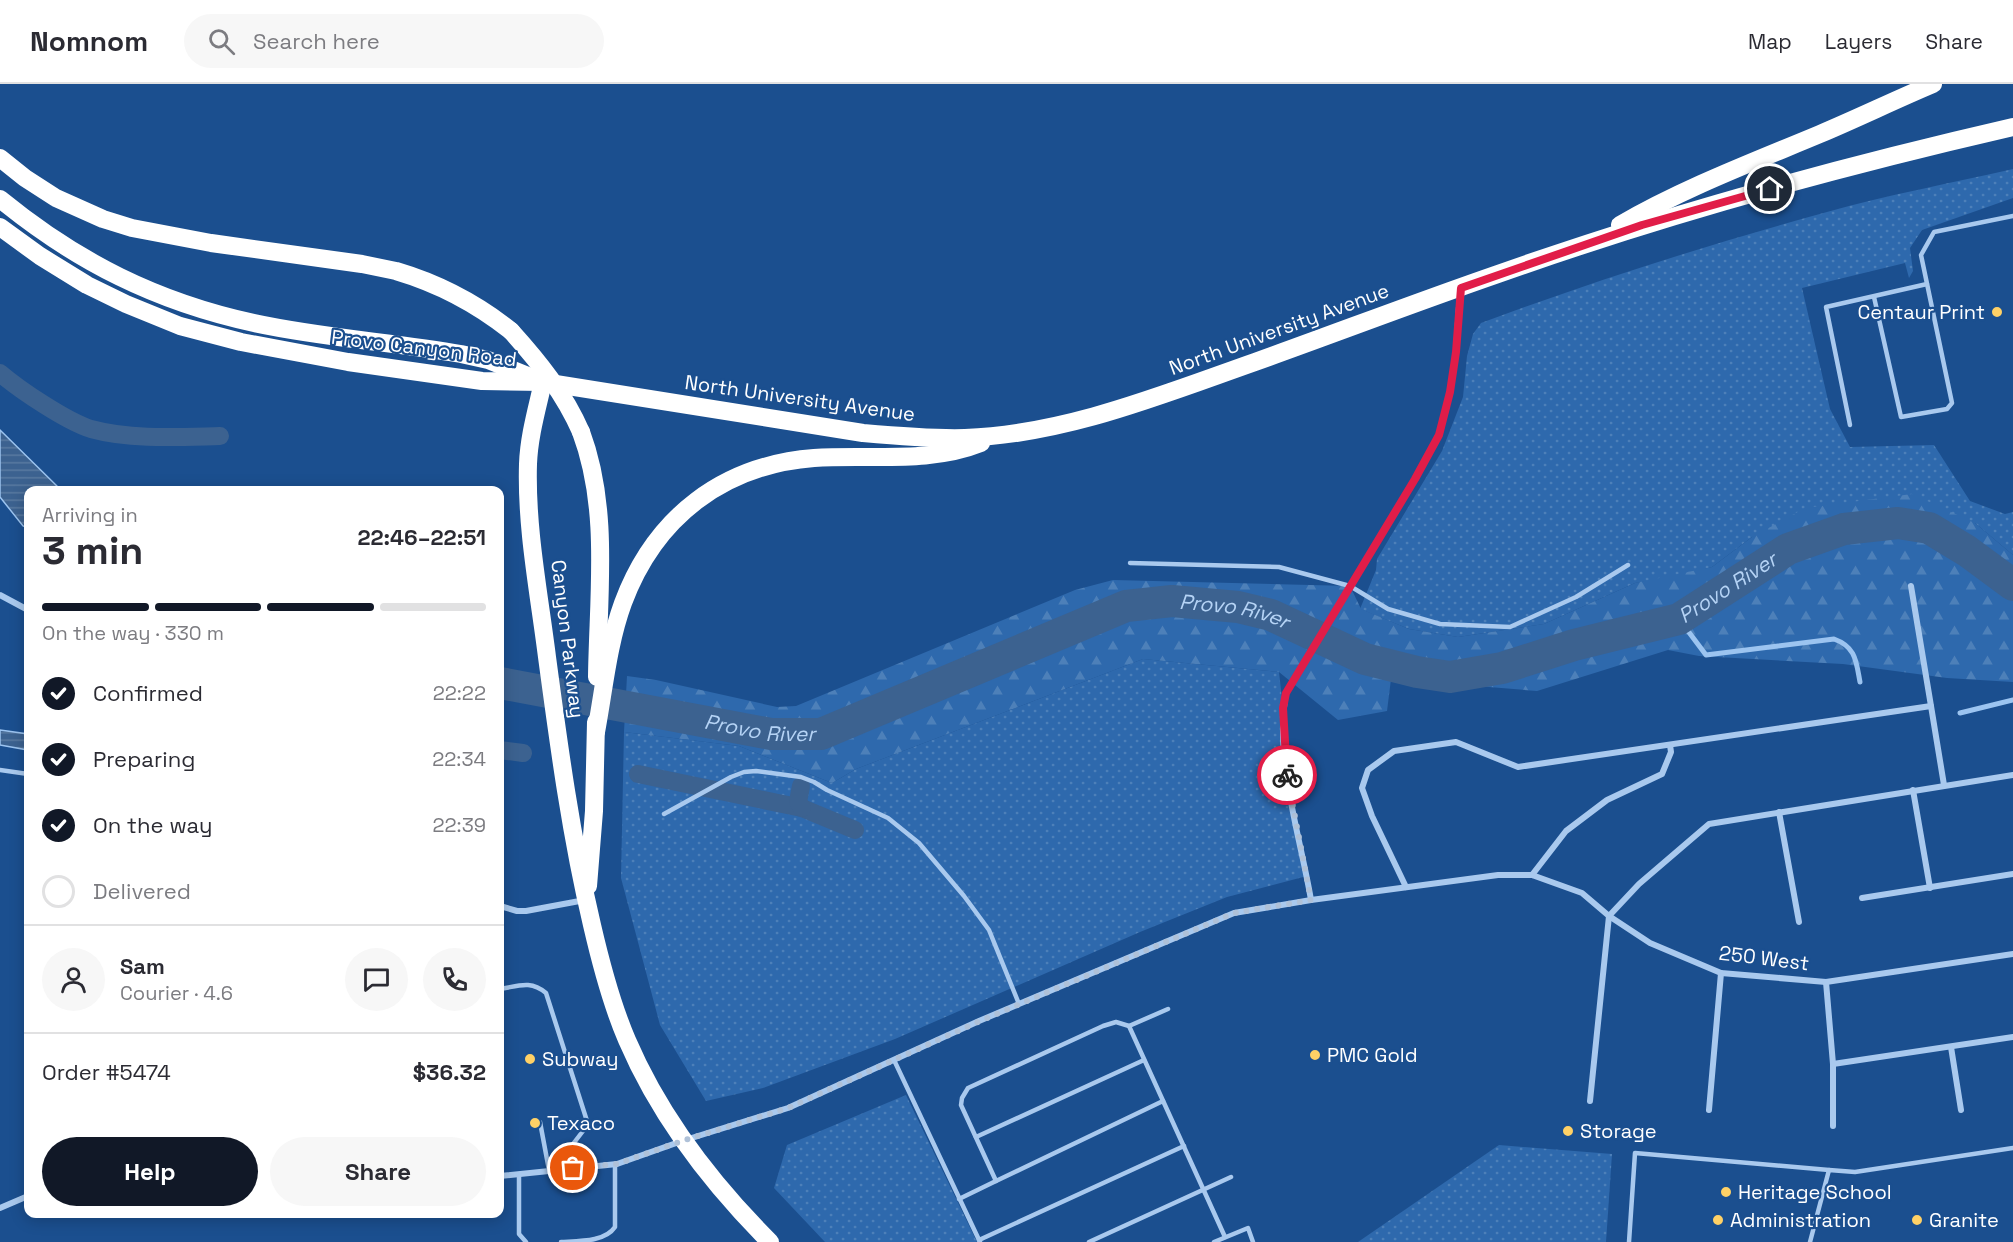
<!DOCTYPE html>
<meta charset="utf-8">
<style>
body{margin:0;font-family:"Space Grotesk",sans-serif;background:#f7f7f7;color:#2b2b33;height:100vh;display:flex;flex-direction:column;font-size:22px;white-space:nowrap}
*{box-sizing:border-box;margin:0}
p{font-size:20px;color:#7c7c81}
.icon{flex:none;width:33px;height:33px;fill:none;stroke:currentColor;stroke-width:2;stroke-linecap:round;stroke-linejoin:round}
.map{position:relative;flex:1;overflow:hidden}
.sheet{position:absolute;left:24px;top:402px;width:480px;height:732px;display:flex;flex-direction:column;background:#fff;border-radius:12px;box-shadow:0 3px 15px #0003}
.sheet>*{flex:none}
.pin{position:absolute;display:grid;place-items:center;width:51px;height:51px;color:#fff;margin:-26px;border:3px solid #fff;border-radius:50%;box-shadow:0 2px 6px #0007}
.courier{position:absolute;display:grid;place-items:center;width:60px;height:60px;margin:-30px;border:4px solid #e11d48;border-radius:50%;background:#fff;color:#222;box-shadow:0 2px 8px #0007}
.headline em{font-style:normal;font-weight:700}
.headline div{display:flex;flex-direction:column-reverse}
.headline{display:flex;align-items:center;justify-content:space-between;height:102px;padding:0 18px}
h1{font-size:39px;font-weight:700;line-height:45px}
.bar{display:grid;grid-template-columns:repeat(4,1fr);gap:9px 6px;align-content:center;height:72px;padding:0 18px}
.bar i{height:8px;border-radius:4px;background:#e1e1e2}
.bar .on{background:#111827}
.bar p{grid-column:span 4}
.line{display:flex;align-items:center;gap:15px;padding:0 18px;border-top:2px solid #e1e1e2}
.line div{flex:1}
.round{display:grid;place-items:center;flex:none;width:63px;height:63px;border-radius:32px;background:#f7f7f7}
ol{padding:0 18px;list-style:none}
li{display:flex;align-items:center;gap:18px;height:66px}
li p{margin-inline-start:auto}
li .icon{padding:6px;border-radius:50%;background:#111827;color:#fff;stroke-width:4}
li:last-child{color:#7c7c81}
li i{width:33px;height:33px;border:3px solid #e1e1e2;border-radius:50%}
.button{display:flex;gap:12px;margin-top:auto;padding:12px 18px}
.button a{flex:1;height:69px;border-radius:36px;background:#111827;color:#fff;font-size:24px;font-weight:700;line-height:69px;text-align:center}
.button a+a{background:#f7f7f7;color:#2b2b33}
header{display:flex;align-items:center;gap:36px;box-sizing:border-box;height:84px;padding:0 30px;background:#fff;border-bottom:2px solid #e1e1e2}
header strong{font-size:28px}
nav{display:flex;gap:33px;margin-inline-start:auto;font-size:21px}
.search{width:420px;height:54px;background:#f7f7f7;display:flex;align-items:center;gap:15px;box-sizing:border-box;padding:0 21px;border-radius:33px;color:#7c7c81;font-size:22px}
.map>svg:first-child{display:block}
.grass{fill:url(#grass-dots)}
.forest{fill:url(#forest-firs)}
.water{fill:url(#water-rules);stroke:#9cc4f0;stroke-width:1.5}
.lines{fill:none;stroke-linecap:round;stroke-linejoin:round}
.stream{stroke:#9cc4f0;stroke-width:5}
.canal{stroke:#3c6290;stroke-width:18}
.river{stroke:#3c6290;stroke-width:32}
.lane{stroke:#a9c9ee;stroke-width:4.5}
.street{stroke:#a9c9ee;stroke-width:6}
.highway{stroke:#fff;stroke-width:18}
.highway-bridge{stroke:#fff;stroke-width:18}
.done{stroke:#afc1d8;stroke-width:6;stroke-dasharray:0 10.8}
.route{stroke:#e11d48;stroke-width:8}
.poi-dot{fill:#ffd166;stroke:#1b4f8f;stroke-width:2}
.labels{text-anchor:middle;stroke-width:4.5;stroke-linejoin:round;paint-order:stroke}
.poi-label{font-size:20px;fill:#fff;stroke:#1b4f8f;text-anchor:start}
.street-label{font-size:20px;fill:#fff;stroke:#1b4f8f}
.water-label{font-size:21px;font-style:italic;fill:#b5d3f5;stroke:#1b4f8f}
</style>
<header>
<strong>Nomnom</strong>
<div class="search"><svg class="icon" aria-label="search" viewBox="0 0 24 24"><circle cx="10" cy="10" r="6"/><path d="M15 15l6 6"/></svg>Search here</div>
<nav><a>Map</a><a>Layers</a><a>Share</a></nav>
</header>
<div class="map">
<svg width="2013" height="1158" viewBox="0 0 2013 1158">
<defs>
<pattern id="grass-dots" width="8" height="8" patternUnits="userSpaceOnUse" patternTransform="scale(1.5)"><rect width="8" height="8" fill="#2e69ad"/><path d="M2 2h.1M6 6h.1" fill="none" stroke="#4d80b9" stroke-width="1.8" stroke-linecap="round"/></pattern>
<pattern id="forest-firs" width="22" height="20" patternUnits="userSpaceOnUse" patternTransform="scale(1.5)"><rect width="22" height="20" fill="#2e69ad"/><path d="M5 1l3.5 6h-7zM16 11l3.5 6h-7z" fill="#4d80b9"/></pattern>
<pattern id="water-rules" width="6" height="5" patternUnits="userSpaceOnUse" patternTransform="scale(1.5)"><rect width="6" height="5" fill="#3c6290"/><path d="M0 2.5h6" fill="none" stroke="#597aa1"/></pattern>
</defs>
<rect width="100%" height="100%" fill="#1b4f8f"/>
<g class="grass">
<path d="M2013,85V114L1922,146L1910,164L1913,187L1909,194L1905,179L1802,204L1830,325L1850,363L1934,361L1970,417L2005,430L2013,428V471L1975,439L1752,453L1712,483L1676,493L1635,499L1544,540L1458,553L1409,545L1360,525L1376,486L1377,475L1442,367L1463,313L1467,272L1473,250L1481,239C1594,197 1710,160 1827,128C1888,111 1951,99 2013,85Z"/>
<path d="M1143,575L1279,588L1283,624L1286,689L1307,792L1227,813L1140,848L895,955L763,1004L706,1017L660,941L621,794L624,648L739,662L832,699L856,685Z"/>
<path d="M906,1011L977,1158H825L774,1104L787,1061Z"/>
<path d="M1499,1061L1612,1070L1606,1158H1358Z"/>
</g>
<path class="forest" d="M1912,410L1975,439L2013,471V598L1947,594L1843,580L1699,572L1668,566L1537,607L1391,595L1387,627L1338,636L1279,588L1143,575L856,685L832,699L739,662L624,648L627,592L656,596L777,623L796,622L1075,506L1113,496L1350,502L1361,525L1409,545L1458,553L1544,540L1635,499L1712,483L1752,453L1805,424Z"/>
<g class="water">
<path d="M0,346L60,405L28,406V444L23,442L0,413Z"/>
<path d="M0,646L28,650V666L0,661Z"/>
</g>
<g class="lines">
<g class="stream">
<path d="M1679,535L1706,571L1834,555C1856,563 1856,577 1860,598"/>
<path d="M1960,629L2013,616"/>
</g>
<g class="canal">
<path d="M0,289C20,306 66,337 91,345C131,356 179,353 220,352"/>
<path d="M500,666L523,669"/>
<path d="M638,690L802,724L855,746"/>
<path d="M801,702L798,718L802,724"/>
</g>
<path class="river" id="s1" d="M500,599L771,650H821L1126,522L1172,517L1238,523L1271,531L1365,575L1417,588L1450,593L1502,584L1574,561L1679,535L1788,465L1844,445L1898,439L1929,444L1967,467L2013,501"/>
<g class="lane">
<path d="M1874,213L1901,333L1947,325L1952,319L1921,171L1934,148L2013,132"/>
<path d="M1850,341L1826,223L1927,200"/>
<path d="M1130,479L1279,483L1350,502L1388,525L1440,540L1510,543L1576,513L1628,481"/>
<path d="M0,686L28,690"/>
<path d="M664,730L731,693L744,688L756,687L801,693L814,698L827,706L888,734L919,759L964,812L989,846L1019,920"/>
<path d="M500,905C519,902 530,896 546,909L587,1037L583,1047L573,1060V1084"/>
<path d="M1168,925L1129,942L1225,1153"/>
<path d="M894,976L980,1158"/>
<path d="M540,1038L549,1086"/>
<path d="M976,1053L1144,976"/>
<path d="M519,1090V1150L526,1158"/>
<path d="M996,1097L1163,1017"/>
<path d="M959,1115L996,1097L961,1021L962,1014L968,1004L1103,942L1116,938L1129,942"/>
<path d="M979,1156L1184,1062"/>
<path d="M561,1158C579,1157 605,1158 615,1143V1081"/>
<path d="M1089,1158L1231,1093"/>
<path d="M1214,1158L1248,1144L1253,1158"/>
<path d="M1629,1158L1635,1069L1829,1086"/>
<path d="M1810,1158L1829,1086L1855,1088L2013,1064"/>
</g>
<g class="street">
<path d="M1911,502L1931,622"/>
<path d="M0,511L28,526"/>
<path d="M1913,706L1930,804"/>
<path d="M1779,728L1799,838"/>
<path d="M1532,791L1566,747L1607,716L1662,690L1671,668L1670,661"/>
<path d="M1406,803L1372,732L1362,704L1368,686L1394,667L1456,658L1518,683L1931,622L1944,701"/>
<path d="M1862,814L2013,790"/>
<path d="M1311,816C1300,751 1274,674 1286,609L1415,395L1439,351L1450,308L1456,268L1460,207"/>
<path d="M500,822L517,827H526L585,816"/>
<path d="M1826,898L1833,980V1042"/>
<path d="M1951,963L1961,1026"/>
<path d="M1833,980L2013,953"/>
<path d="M1590,1017L1609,832L1639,800L1709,740L2013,691"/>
<path d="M1709,1026L1721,889"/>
<path d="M500,1092L617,1080L682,1057L788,1024L979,937L1234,829L1311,816L1498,791H1532L1582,809L1609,832L1650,859L1721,889L1826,898L2013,870"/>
<path d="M0,1124L28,1112"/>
</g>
<g class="highway">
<path d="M0,74L25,94L56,114L103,135L132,144L211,159L362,180L396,187C440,200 476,219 511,247"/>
<path d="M0,115C77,178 157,218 254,239C323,254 393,258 461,270L488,276L538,296"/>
<path d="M1620,141C1684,104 1753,78 1820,50C1858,34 1895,16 1933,0"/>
<path d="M0,143L40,172L87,201L126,220L180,242L241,258L348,278L482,297L543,298L863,349C897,352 931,355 965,354C1066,350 1161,311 1255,278C1336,249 1417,218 1498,190C1667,130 1839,83 2013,43"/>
<path d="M543,298C537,325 529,352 528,380C526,444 539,509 547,573C559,663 571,752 592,841C601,880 611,919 627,956C660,1033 711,1099 770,1158"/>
<path d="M581,348C610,425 598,512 597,593"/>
<path d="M596,648C604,605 608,560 623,519C655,433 723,381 814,374C870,370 929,380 981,359"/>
<path d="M588,802L594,727L596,638"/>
</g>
<path class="highway-bridge" d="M511,247C539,278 564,309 581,348"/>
</g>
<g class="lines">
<path class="done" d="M573,1084L617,1080L682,1057L788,1024L980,937L1234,829L1311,816L1287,691"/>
<path class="route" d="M1287,691L1283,624L1286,609L1415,395L1439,351L1450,308L1456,268L1461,204L1642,141L1770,105"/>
</g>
<g class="poi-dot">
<circle cx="1997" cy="228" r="6"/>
<circle cx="1315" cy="971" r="6"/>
<circle cx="530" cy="975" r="6"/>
<circle cx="535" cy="1039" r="6"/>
<circle cx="1568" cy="1047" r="6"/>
<circle cx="1726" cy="1108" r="6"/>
<circle cx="1718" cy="1136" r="6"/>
<circle cx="1917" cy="1136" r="6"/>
</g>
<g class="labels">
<g class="poi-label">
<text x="1985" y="235" text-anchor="end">Centaur Print</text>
<text x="1327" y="978">PMC Gold</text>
<text x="542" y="982">Subway</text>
<text x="547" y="1046">Texaco</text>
<text x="1580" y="1054">Storage</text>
<text x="1738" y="1115">Heritage School</text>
<text x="1730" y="1143">Administration</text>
<text x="1929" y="1143">Granite</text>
</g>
<g class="street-label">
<text transform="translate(1279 245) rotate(-20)" y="7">North University Avenue</text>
<text transform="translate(424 264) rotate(7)" y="7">Provo Canyon Road</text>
<text transform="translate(800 314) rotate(8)" y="7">North University Avenue</text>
<text transform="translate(568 555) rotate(83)" y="7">Canyon Parkway</text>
<text transform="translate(1764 874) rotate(7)" y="7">250 West</text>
</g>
<g class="water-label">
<text dy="7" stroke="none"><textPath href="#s1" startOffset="1288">Provo River</textPath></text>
<text dy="7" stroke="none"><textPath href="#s1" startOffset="766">Provo River</textPath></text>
<text dy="7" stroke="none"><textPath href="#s1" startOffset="264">Provo River</textPath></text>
</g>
</g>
</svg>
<div class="pin" style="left:573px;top:1084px;background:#ea580c"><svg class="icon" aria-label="bag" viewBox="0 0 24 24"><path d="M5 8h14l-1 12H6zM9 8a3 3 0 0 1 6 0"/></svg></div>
<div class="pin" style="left:1770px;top:105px;background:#1f2937"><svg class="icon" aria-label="home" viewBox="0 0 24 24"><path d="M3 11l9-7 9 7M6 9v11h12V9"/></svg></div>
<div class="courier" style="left:1287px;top:691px"><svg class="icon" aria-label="bike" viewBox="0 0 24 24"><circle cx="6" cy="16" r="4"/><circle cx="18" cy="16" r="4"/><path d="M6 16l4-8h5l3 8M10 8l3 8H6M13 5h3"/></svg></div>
<section class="sheet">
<div class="headline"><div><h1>3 min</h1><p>Arriving in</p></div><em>22:46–22:51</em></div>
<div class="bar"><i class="on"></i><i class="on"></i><i class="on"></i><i></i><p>On the way · 330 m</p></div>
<ol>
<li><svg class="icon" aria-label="check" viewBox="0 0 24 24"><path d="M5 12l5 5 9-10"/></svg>Confirmed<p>22:22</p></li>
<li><svg class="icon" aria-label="check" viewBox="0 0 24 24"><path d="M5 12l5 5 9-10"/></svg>Preparing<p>22:34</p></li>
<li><svg class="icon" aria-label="check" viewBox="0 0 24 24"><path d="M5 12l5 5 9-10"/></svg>On the way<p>22:39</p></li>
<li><i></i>Delivered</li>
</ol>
<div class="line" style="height:108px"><a class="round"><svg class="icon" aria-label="person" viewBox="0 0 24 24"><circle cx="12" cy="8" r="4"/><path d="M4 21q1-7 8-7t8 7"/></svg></a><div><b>Sam</b><p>Courier · 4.6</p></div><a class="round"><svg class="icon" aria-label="chat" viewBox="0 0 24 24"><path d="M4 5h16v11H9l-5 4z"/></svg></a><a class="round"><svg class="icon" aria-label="phone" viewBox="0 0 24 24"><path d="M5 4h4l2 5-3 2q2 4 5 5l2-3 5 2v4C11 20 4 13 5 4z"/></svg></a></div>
<div class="line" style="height:78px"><div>Order #5474</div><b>$36.32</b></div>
<div class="button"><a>Help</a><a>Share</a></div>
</section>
</div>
